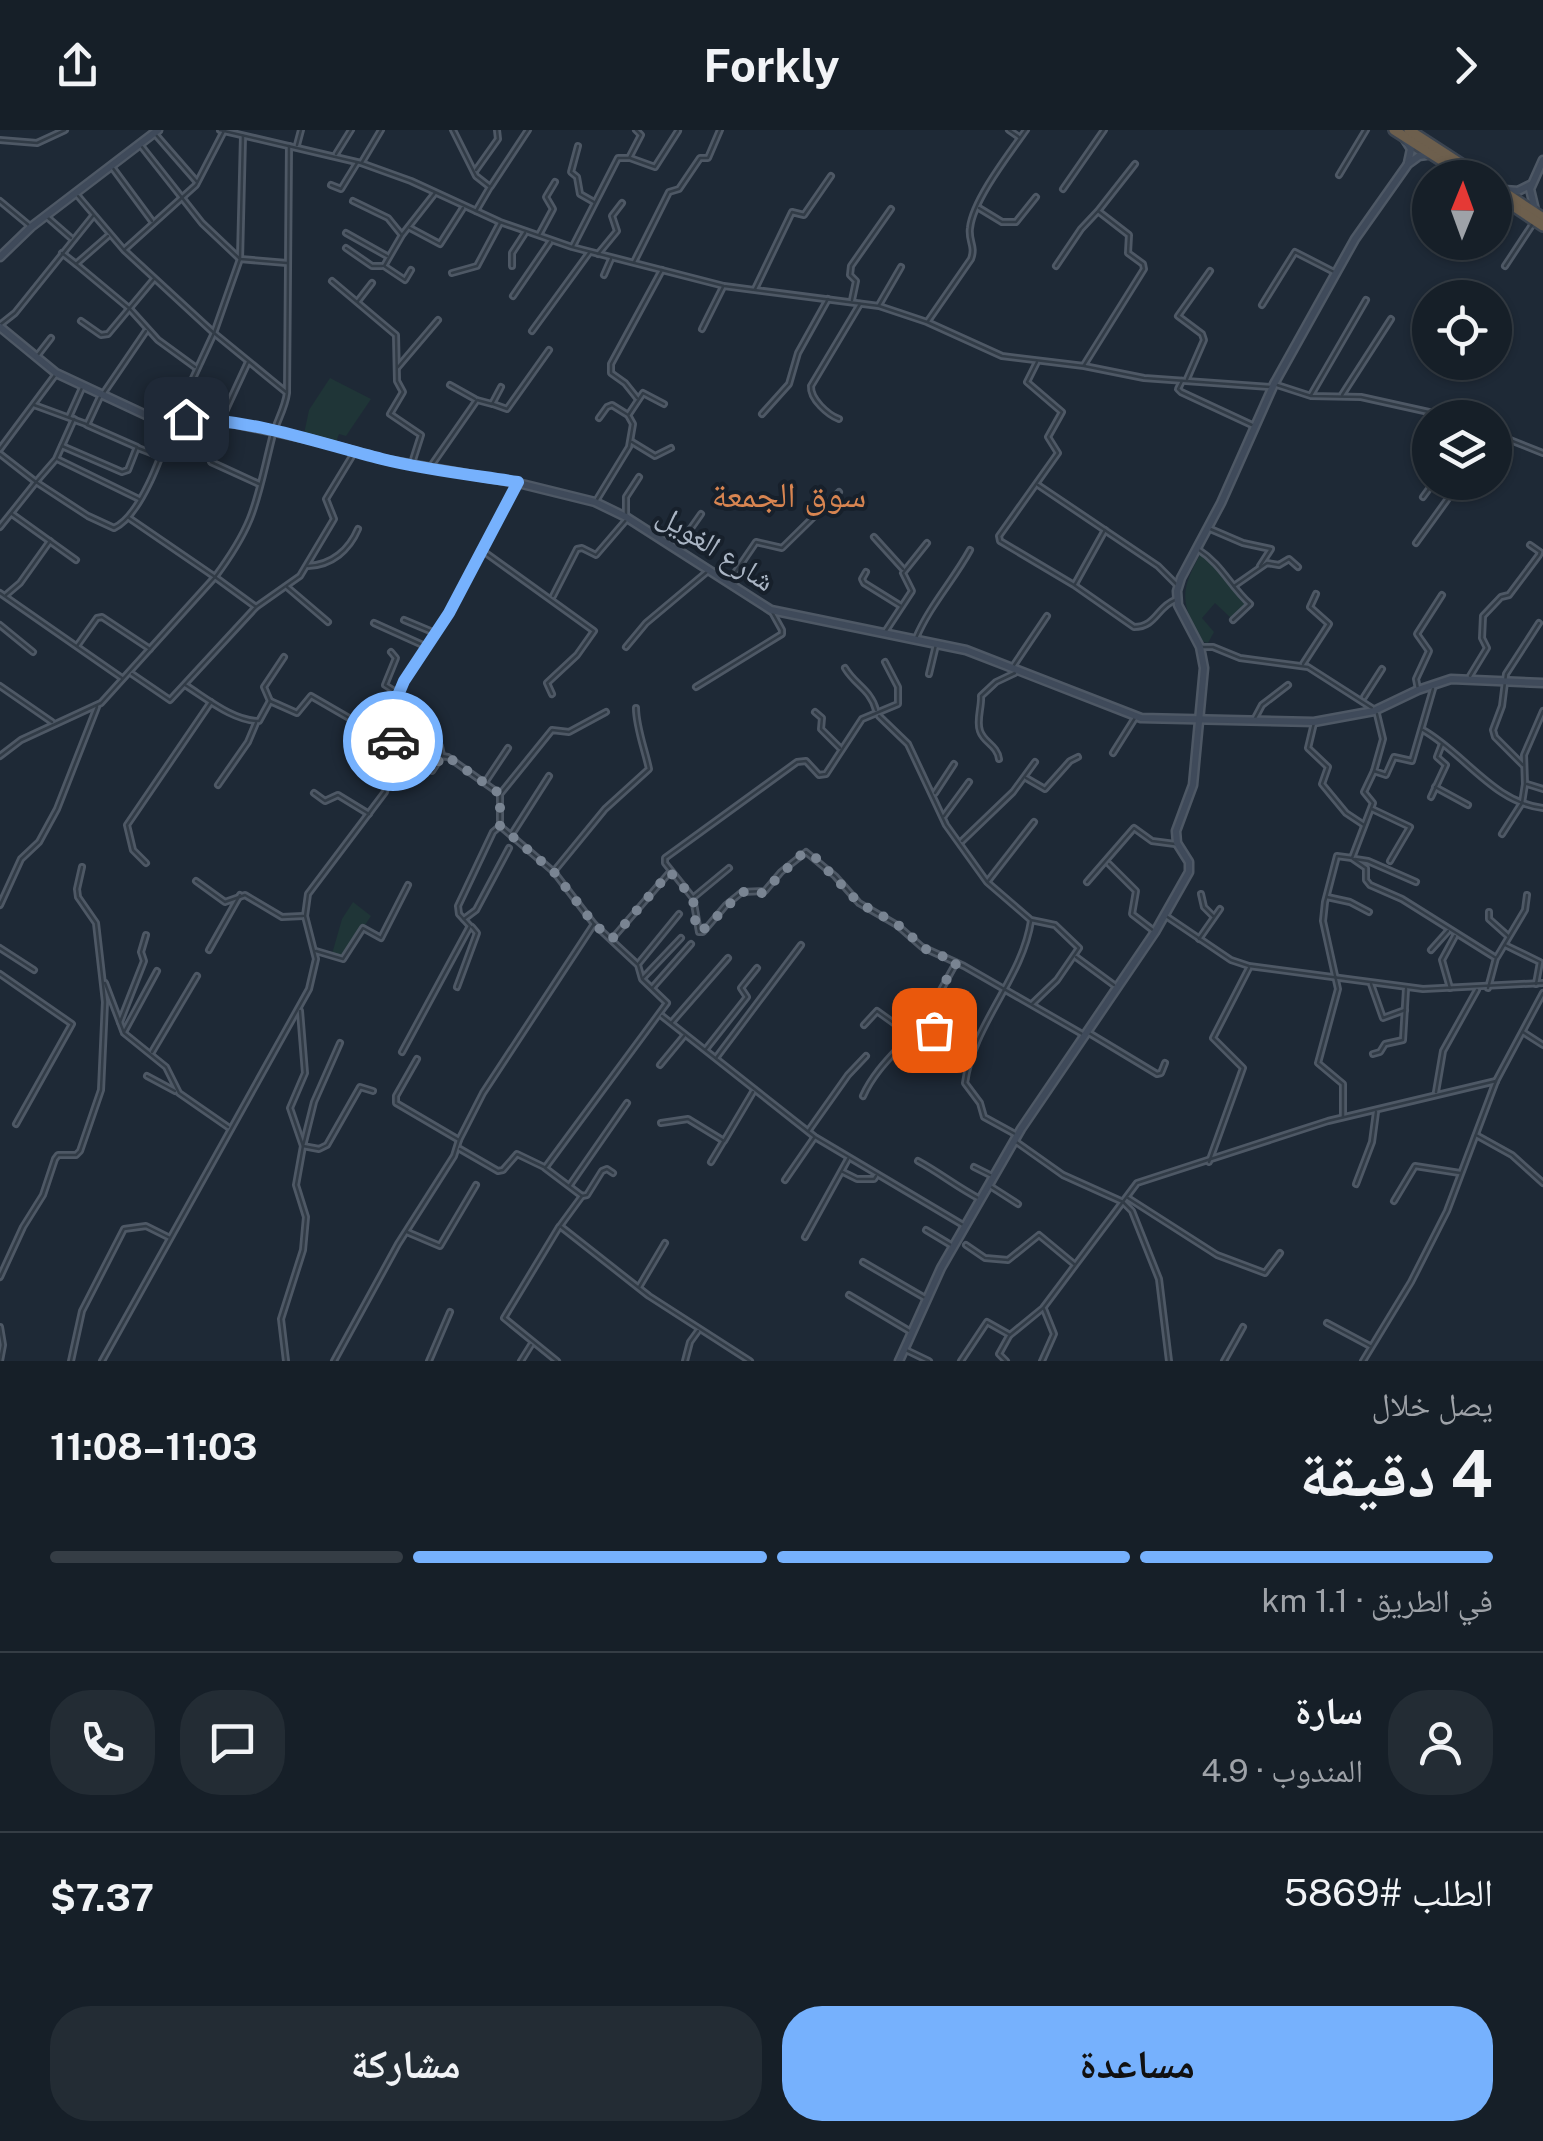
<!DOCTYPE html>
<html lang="ar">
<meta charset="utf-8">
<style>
body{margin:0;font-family:"Public Sans","Noto Naskh Arabic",sans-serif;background:#232c34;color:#f1f3f6;direction:rtl;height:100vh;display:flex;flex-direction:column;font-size:38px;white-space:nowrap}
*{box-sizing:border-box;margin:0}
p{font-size:32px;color:#9ea2a8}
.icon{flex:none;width:55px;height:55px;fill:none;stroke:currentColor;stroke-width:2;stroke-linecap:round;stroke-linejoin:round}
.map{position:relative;height:1231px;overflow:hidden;direction:ltr}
.sheet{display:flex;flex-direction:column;background:#161f28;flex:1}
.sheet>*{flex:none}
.needle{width:65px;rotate:1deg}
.controls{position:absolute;left:1412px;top:30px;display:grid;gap:20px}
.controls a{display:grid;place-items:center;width:100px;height:100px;border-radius:50%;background:#161f28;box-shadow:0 2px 8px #0004,0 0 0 2px #353d45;font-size:50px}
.pin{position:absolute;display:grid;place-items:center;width:85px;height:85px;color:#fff;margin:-42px;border-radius:20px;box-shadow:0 5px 15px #0006}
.courier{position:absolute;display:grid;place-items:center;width:100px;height:100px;margin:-50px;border:8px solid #76b1fd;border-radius:50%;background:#fff;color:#222;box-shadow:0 2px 12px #0007}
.headline em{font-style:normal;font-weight:700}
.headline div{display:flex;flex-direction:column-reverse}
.headline{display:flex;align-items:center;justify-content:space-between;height:170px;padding:0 50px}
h1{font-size:65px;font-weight:700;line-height:75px}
.bar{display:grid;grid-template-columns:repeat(4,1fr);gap:15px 10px;align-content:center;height:120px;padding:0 50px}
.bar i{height:12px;border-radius:8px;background:#353d45}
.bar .selected{background:#76b1fd}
.bar p{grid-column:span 4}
.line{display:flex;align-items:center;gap:25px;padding:0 50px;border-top:2px solid #353d45}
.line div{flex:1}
.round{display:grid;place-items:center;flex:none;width:105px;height:105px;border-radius:40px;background:#232c34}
.primary-button{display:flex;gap:20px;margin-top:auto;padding:20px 50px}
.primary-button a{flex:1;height:115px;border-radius:40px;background:#76b1fd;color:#111;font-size:40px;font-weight:700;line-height:115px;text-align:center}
.primary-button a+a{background:#232c34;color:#f1f3f6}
header{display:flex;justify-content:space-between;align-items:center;height:130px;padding:0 50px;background:#161f28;font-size:45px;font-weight:700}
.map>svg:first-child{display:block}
.green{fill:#1f3537}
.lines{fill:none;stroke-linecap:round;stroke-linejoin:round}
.street-casing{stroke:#4e5865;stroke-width:8}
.secondary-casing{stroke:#4e5865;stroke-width:11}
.highway-casing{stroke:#3c4551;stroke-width:14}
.street{stroke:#313b46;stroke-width:2.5}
.secondary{stroke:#3f4a5a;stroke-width:6}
.highway{stroke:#6d5f4d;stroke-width:9}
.done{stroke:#798492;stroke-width:10;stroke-dasharray:0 18}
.route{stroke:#76b1fd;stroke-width:12}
.labels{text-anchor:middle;stroke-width:8;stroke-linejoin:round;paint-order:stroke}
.street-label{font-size:30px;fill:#aab5c4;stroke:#17202b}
.quarter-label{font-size:35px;fill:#d88551;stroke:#17202b}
</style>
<header><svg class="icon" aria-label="forward" viewBox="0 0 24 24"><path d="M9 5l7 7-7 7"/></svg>Forkly<svg class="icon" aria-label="share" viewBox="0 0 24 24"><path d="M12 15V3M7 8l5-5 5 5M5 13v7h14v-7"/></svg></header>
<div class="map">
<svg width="1543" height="1231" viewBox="0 0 1543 1231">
<rect width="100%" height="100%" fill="#1e2936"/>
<g class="green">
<path d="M330,248L371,269L346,306L339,304L336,312L304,304L309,280Z"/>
<path d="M1201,423C1216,434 1235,460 1246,475L1231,488L1215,473L1202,488L1214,502L1208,513L1201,511C1181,472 1179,462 1201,423Z"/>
<path d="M353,772L371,786L343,828L332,824L342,789Z"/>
</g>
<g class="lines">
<defs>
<g id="street">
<path d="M220,0L361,33L411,51L500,92L572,117L724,156L879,176L927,192L1002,226L1084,236L1144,248L1270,257"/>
<path d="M453,0L476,46L490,57L476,81"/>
<path d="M1009,0L1019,7"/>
<path d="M156,5L197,52"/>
<path d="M0,10L37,13L65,0"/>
<path d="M297,15L301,0"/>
<path d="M578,16L571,42L577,47L580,64L594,72"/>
<path d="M142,17L202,93L240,129L287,133"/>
<path d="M336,24L351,0"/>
<path d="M630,28L655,37L678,1"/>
<path d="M362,32L381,0"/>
<path d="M112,37L152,91"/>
<path d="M476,40L498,9L497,0"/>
<path d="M1339,45L1366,0"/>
<path d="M331,55L341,59L357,33"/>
<path d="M491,56L528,0"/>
<path d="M1063,59L1104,0"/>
<path d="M78,66L124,120L214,203L286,262"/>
<path d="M0,71L30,96"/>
<path d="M353,71L388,88L401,104"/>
<path d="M979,78L1002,92H1016L1036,67"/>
<path d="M47,87L71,108"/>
<path d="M410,98L440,114L463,78"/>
<path d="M346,103L387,126"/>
<path d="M539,105L553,79L546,67L555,52"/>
<path d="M573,116L618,28H629L641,5L636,0"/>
<path d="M346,118L372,136H382"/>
<path d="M125,119L196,55L224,1"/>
<path d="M62,123L76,134L108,106"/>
<path d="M598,124L617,101L612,86L622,73"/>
<path d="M634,132L669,62L679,59L700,28H708L720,0"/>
<path d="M76,134L130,179L158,210L195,237"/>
<path d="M512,136V123L525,103"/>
<path d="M1056,136L1081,99L1097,82"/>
<path d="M1505,136L1534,92"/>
<path d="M411,140L405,150L384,136L402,105L435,63"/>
<path d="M452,143L477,136L500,93"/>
<path d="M604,145L611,129"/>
<path d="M332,151L396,205L397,251L403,262L390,284L421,305L412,333"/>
<path d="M755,159L792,82L804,85L831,46"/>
<path d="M513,166L550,112"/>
<path d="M852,170L856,151L850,145L851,136L891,79"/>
<path d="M358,171L372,153"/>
<path d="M879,175L901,137"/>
<path d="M1262,175L1295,122L1334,142"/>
<path d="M81,191L101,205L108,204L154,149"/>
<path d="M928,191L971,129C976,116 968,111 970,98C973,70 1009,24 1026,0"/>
<path d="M1,194L15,183L93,86"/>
<path d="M702,199L723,157"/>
<path d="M532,201L589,123"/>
<path d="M37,226L51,208"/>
<path d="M1037,232L1027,252L1062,282L1048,307L1058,323L999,406L1000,411L1074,455L1134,497C1156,497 1157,477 1175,470"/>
<path d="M1084,235L1144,139L1143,134L1128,123L1129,105L1098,81L1135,34"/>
<path d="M398,237L438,190"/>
<path d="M1187,249L1204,210L1202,204L1178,186L1210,141"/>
<path d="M1182,251L1178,259L1181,262L1252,295"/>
<path d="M450,255L475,269"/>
<path d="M1277,255L1311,266L1361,267L1456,288"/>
<path d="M103,264L146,201"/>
<path d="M1311,265L1366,170"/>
<path d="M1342,265L1391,189"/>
<path d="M637,268L625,253L611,243V234L662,140"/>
<path d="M493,274L507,279L549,220"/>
<path d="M34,275L86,294"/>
<path d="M629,284L643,263L664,274"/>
<path d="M762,284L789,254L798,223L828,169"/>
<path d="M176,285L214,203L240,129L243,6"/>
<path d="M69,287L82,258"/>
<path d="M222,288L248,232"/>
<path d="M74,289L56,329L36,352L88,386L114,398C142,385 163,321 173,292"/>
<path d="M839,289C828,285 810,269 811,256L860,174"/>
<path d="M219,296L209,325L211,332L259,354"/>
<path d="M1495,304L1543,323"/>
<path d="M632,312L655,326L671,318"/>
<path d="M62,316L122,342L128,340L137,317L87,295L100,267"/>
<path d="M138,318L159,326"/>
<path d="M0,319L56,244"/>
<path d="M0,324L36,352L0,397"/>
<path d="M57,329L139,369"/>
<path d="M431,336L477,270L492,274L501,257"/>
<path d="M1038,355L1158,436L1177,455"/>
<path d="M1423,367L1434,352"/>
<path d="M596,371L629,317L633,294L628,285L612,275L607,277L599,288"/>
<path d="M12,384L76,430"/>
<path d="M626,385V367L639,347"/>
<path d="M1208,398L1243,413L1271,419L1260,436"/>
<path d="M874,407L903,439"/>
<path d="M1416,413L1460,352"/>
<path d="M677,418L701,384"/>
<path d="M1199,420C1221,434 1231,457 1250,474L1233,490"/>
<path d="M483,421L594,501L577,525L547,553L552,564"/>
<path d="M308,436C332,435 349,420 358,399"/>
<path d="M866,442L862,449L864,453L901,476"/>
<path d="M728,453L756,412L782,418L839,362"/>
<path d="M1075,454L1105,400"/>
<path d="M1234,456L1267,433L1279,435L1289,429L1298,437"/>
<path d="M287,457L328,492"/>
<path d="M0,463L122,548"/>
<path d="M6,465L20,453L50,411"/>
<path d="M553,466L577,419L582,418L596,425L627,389"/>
<path d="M256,477L215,447C256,392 256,372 272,308C276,292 285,279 287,263L289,16"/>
<path d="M404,490L435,503"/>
<path d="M374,493L425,516"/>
<path d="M0,495L33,522"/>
<path d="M885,502L912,461L903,443L927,413"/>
<path d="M916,508C930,475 953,451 970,420"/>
<path d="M77,516L97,488L102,487L150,519"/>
<path d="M626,517L646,493L708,441"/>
<path d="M1200,517H1213L1240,528L1308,537L1372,578"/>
<path d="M391,522L396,528L385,555L396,562"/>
<path d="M885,532L898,557V574L862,589L826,644L819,645L806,631L797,632L665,728V733L693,768L699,802H703L726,775L742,762L765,761L781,742L806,722L835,746L859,773L897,795L922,817L964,836L1084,905"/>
<path d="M1303,534L1329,494L1310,477L1316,464"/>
<path d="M1014,535L1047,486"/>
<path d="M845,538C855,555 871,560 876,580"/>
<path d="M132,544L170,570L256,477L300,446L334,389L326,369L354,323"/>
<path d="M929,544L936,515"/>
<path d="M1470,546L1487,518L1482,508L1483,486L1501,467L1509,465L1539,425L1540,422L1530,415"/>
<path d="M185,555C206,568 233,591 259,591L270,571L264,557L284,527"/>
<path d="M0,556L52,592"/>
<path d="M696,557L782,504V500L772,482"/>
<path d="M1418,559L1416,549L1429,521L1417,504L1442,465"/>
<path d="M1364,567L1382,539"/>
<path d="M270,571L297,583L311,566L349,588L392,591"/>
<path d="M815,582L822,588L821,599L840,618"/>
<path d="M1377,584L1383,609L1374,641L1386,645L1394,627L1412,631L1433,559"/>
<path d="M879,586L908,614L946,695L987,752L1031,790L1055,795L1079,818L1057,850L1032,874"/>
<path d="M1254,590L1262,575L1288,555"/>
<path d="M1314,593L1308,618L1328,637L1322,654L1346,683L1364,695"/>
<path d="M1423,600C1464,623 1494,673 1543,678"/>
<path d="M432,610L440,616L442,625"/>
<path d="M1113,623L1135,588"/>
<path d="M0,626L21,610L101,573L215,447L129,388"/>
<path d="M999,629C997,615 984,613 980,601C976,591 982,576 981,566L996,552L1015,543"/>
<path d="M394,631L432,641L442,626L448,627L500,664V696L493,702L458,776L459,784L470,796L402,922"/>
<path d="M1523,635L1495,607L1493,600L1502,576L1506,544L1539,493"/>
<path d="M1026,648L1045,659L1070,631L1078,627"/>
<path d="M486,651L508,618"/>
<path d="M1527,654L1543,659"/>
<path d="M218,655L248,612L256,593"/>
<path d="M1435,657L1468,675"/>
<path d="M314,663L325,671L338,665L369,684"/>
<path d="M501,663L552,600L569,602L606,582"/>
<path d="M935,663L954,634"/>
<path d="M1431,667L1446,635L1437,627L1442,614"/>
<path d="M1372,679L1410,697L1390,731"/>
<path d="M944,686L969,652"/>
<path d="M500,696L554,742L594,794L638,835L642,849L667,873L545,1038L582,1066"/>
<path d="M512,704L549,646"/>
<path d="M1502,704L1522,673L1525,654L1524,625L1543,581"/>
<path d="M962,711L1013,662L1035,632"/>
<path d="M1353,729L1366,738V750L1370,755L1402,769L1496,828L1488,858"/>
<path d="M1355,729L1368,731L1416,752"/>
<path d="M146,733L133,720L127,695L211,572"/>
<path d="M1109,734L1136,761L1132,784L1154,801"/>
<path d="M555,740L605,679L649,639C645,620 636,597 636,578"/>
<path d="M196,751L225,772L245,765L282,787L303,786"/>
<path d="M988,751L1034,692"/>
<path d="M1087,752L1134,698L1152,711L1175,714"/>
<path d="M1201,764L1204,777L1213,786"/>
<path d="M694,767L729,738"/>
<path d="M1327,767L1350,772L1369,782"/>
<path d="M0,775L21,729L39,712L57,679L97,577"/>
<path d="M1489,782V789L1508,806"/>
<path d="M1166,786L1231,830L1249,836L1423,859L1543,853"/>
<path d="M464,789L476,780L509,718"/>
<path d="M612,809L669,743"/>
<path d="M1199,809L1220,779"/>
<path d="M1505,815L1540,832L1536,854"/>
<path d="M0,818L34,840"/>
<path d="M209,820L240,765"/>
<path d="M1431,820L1448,801"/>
<path d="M316,821L343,829L363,798L381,808L408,755"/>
<path d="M1076,827L1114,855"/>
<path d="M1497,827L1525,780L1527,765"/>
<path d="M639,833L679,784"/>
<path d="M0,844L72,894L16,994"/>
<path d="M643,848L681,808"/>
<path d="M105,853L124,903L166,937L179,963L228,997"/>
<path d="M1371,854L1383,888L1405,880"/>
<path d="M457,857L477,803L472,797"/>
<path d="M653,857L691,814"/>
<path d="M1450,858L1442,830L1455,806"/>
<path d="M662,886L815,1007L963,1095"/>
<path d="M120,892L144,831L141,822L146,805"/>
<path d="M672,892L728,828"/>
<path d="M923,892L936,901L943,900L965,864"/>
<path d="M864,895L877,881L909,904"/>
<path d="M124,902L157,841"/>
<path d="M1523,902L1543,915"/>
<path d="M1089,903L1157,944L1161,943L1165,933"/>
<path d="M340,913L314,972L303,1016L319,1019L327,1015L360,957L373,961"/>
<path d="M706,919L747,867L741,858L757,838"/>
<path d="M152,922L197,846"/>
<path d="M1373,924L1380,922L1385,914L1403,910L1406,859"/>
<path d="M716,928L801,815"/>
<path d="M417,929L396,966V973L459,1010"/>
<path d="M660,935L684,906"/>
<path d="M147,946L175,961"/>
<path d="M1436,962L1443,921L1477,860"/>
<path d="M863,966C876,937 899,920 918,896C933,877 944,854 956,833"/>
<path d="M1343,987V954L1318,933L1338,859L1323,791L1325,772L1337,726L1352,728L1373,673L1364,662L1374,641"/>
<path d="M661,993L688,989L724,1011L753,962"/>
<path d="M809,1000L848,945L866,926"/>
<path d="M1015,1004L984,987L980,973L965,953C973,894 1022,849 1031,791"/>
<path d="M1476,1005L1512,1025L1543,1053"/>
<path d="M1015,1011L1063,1045L1123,1072L1132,1081L1159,1149L1169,1231"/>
<path d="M460,1019L498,1041L503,1040L517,1024L544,1037"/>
<path d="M918,1031C940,1043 957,1057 980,1069"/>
<path d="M711,1032L723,1012"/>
<path d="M1209,1032L1243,938L1213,908L1249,838"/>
<path d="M974,1037L992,1046"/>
<path d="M843,1042L857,1049H874L876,1046"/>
<path d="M613,1043L607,1039L602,1041L587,1065L582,1066L560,1096L649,1166L750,1231"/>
<path d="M785,1050L814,1008"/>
<path d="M1356,1054L1372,1012L1376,982"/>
<path d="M570,1055L627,973"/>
<path d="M990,1056L1018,1074"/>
<path d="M1128,1068L1217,1125L1265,1143L1280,1123"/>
<path d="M1394,1071L1415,1036L1460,1043"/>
<path d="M926,1100L951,1115"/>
<path d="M407,1102L440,1116L476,1055"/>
<path d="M805,1107L848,1029"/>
<path d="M966,1115L985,1128L1008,1130L1039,1105L1074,1134"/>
<path d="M863,1132L925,1168"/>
<path d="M0,1147L23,1097L43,1065L55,1029L58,1025H76L80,1021L101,960L105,872L96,793L78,767L77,759L82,737"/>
<path d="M639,1157L665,1113"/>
<path d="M849,1165L911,1202"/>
<path d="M1327,1193L1370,1216"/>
<path d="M0,1197L3,1215L0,1231"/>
<path d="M906,1220L929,1231"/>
<path d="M71,1231L82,1181L124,1099L146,1096L170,1108"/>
<path d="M102,1231L309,859L316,829L305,786L308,764L385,662L393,631L398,563L449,483L517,354"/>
<path d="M286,1231L281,1189L303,1120L306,1087L296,1055L303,1016L290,978L305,943L300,881"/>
<path d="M334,1231L398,1114L454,1026L459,1010L483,963L594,794"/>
<path d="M429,1231L450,1182"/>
<path d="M521,1231L531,1215"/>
<path d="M557,1231L504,1188L559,1097"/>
<path d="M685,1231L690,1212L698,1201"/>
<path d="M961,1231L987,1192L1010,1205L1043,1178L1137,1053L1328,991L1496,951"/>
<path d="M1006,1231L999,1224L1009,1206"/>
<path d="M1042,1231L1054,1204L1044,1179"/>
<path d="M1224,1231L1243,1197"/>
<path d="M1363,1231L1411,1152L1447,1081L1496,951L1543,863"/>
</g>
<g id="secondary">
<path d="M1404,8L1411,19L1408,33"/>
<path d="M1504,60L1518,61L1530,55"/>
<path d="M1535,80L1530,59L1543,30"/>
<path d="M0,127L31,97L158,0"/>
<path d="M0,197L56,243L148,286L233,293L313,310L386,330L518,353L595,372L626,387L771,480L966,520L1141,588L1314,592L1374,581L1418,560L1451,549L1543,553"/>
<path d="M899,1231L941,1138L1021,999L1155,802L1189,742V732L1177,713L1176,701L1193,655L1204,538L1200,517L1178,475L1177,461L1181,448L1221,373L1274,254L1355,109L1408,34L1419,26L1433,24"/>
</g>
<g id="highway">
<path d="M1394,0L1469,48"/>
<path d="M1409,0L1483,48"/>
<path d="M1495,56L1543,88"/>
<path d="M1495,64L1543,96"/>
</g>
</defs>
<use href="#street" class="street-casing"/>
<use href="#secondary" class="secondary-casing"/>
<use href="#highway" class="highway-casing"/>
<use href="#street" class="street"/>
<use href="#secondary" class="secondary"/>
<use href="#highway" class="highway"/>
</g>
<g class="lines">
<path class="done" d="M393,611V631L432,641L442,626L448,627L500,664V696L554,742L594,794L612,809L670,742L693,768L695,790L701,802L742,762L762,763L803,723L814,726L859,773L897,794L927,820L957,832L922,891L934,900"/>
<path class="route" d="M186,289C253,289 318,313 382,329C426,340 473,345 518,352L449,483L404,551L396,570L393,611"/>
</g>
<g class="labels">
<g class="street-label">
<text transform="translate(716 418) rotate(33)" y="10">شارع الغويل</text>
</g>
<g class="quarter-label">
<text x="789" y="377">سوق الجمعة</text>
</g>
</g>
</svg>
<div class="controls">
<a><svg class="needle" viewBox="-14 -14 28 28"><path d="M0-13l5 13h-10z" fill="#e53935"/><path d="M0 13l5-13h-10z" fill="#9ea2a8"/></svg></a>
<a><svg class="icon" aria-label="locate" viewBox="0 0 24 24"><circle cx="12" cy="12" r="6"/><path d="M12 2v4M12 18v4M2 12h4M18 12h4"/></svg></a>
<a><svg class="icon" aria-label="layers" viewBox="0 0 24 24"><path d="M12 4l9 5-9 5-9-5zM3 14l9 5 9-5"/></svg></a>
</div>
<div class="pin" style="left:934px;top:900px;background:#ea580c"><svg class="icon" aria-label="bag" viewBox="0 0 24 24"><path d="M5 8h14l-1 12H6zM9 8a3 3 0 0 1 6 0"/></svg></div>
<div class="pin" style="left:186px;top:289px;background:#1f2937"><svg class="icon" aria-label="home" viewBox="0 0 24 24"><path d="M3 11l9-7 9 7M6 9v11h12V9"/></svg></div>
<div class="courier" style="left:393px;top:611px"><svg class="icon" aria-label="car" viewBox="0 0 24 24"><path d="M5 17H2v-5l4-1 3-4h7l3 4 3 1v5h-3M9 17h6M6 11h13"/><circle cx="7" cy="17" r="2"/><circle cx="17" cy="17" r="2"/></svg></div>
</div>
<section class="sheet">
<div class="headline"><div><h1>4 دقيقة</h1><p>يصل خلال</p></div><em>11:03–11:08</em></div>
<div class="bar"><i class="selected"></i><i class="selected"></i><i class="selected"></i><i></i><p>في الطريق · 1.1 km</p></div>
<div class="line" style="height:180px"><a class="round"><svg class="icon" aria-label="person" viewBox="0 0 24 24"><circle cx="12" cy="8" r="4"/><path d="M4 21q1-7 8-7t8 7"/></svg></a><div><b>سارة</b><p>المندوب · 4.9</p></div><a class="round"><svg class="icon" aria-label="chat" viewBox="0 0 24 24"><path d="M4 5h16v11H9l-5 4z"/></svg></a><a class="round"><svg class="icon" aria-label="phone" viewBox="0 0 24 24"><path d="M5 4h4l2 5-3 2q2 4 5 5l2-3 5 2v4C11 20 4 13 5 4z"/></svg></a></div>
<div class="line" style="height:130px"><div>الطلب #5869</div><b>$7.37</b></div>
<div class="primary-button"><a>مساعدة</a><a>مشاركة</a></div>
</section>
